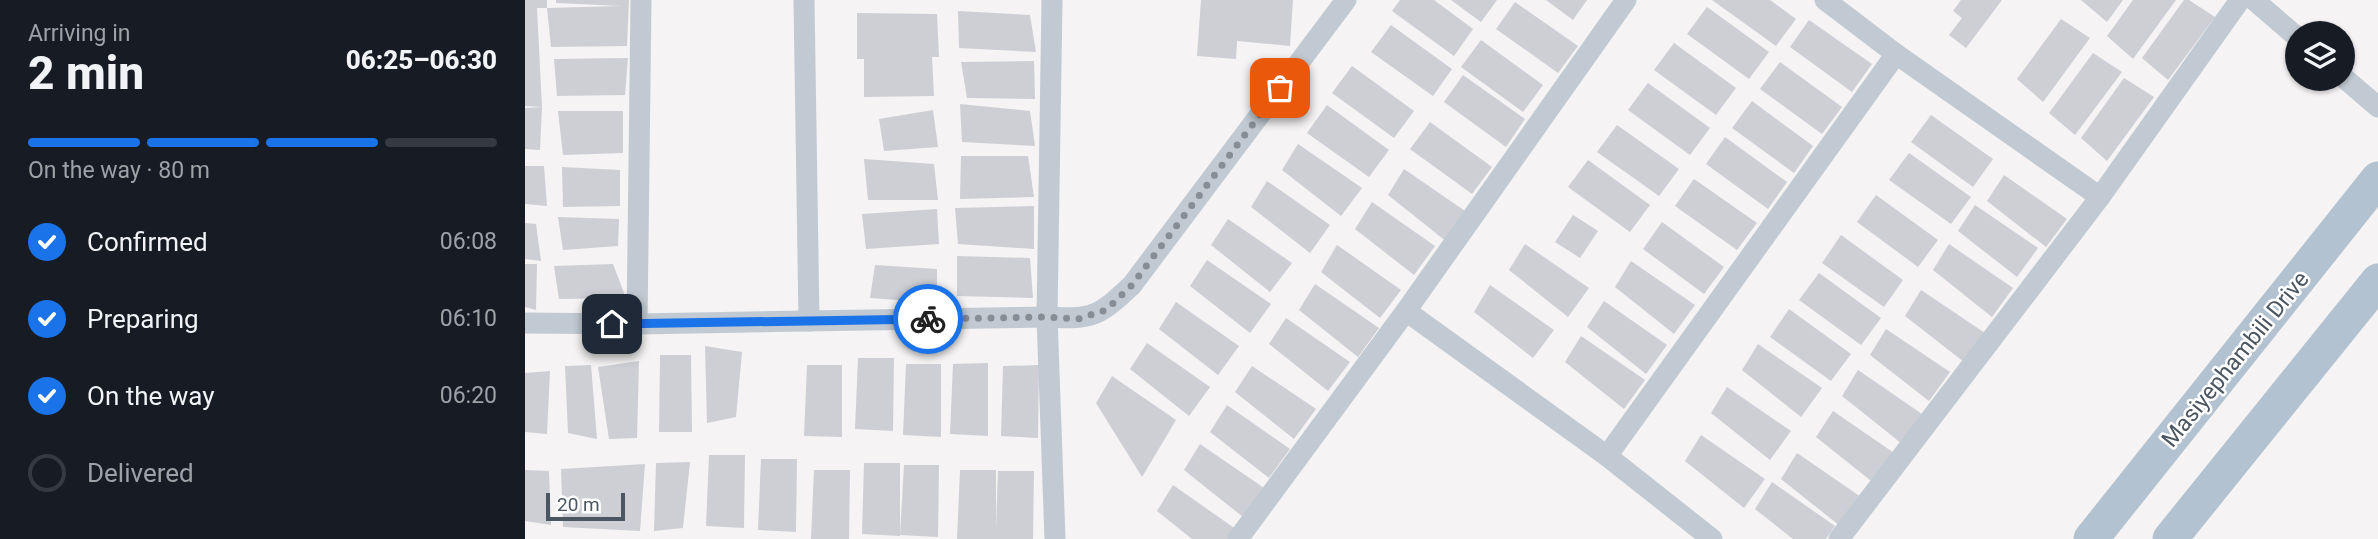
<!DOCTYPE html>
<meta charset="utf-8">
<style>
body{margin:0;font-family:Roboto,sans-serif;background:#242831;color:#f1f3f6;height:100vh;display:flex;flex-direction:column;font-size:26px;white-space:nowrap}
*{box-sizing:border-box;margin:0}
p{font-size:23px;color:#9ea1a6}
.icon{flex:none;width:38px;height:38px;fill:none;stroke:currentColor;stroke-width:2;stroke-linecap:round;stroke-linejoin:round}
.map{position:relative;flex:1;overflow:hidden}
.sheet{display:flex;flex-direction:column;background:#171b24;width:525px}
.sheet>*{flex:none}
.buttons{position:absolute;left:1760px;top:21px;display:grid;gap:14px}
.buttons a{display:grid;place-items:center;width:70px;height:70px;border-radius:50%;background:#171b24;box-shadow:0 2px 5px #0004;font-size:35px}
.scale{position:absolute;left:21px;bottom:18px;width:79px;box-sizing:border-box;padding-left:7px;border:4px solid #4a5661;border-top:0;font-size:19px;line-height:24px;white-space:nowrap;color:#4a5661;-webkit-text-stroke:5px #fff;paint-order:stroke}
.pin{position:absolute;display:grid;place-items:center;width:60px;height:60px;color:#fff;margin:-30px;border-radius:14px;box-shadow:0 4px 10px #0006}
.courier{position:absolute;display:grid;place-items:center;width:70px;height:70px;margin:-35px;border:5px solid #1a73e8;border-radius:50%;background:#fff;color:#222;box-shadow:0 2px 9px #0007}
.overview em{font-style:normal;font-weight:800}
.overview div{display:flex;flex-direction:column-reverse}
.overview{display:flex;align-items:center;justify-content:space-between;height:119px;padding:0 28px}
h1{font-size:46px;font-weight:800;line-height:52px}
.bar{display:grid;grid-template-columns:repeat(4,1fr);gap:10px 7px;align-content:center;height:84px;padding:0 28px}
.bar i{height:9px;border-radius:5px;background:#363941}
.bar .active{background:#1a73e8}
.bar p{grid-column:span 4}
ol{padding:0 28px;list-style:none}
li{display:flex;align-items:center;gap:21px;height:77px}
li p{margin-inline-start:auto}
li .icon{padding:7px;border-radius:50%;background:#1a73e8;color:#fff;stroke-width:4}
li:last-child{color:#9ea1a6}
li i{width:38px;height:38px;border:4px solid #363941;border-radius:50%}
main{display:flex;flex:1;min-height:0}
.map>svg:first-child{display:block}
.building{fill:#cdcfd5}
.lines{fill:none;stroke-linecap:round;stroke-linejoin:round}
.minor{stroke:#c1cad2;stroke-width:21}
.primary{stroke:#b3c2d1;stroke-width:35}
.done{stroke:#868d94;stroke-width:7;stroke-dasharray:0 12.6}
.route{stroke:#1a73e8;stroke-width:9}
.labels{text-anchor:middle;stroke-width:5;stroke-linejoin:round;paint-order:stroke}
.street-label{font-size:23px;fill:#4a5661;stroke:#fff}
</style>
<main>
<section class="sheet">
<div class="overview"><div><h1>2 min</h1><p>Arriving in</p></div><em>06:25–06:30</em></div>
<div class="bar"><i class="active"></i><i class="active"></i><i class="active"></i><i></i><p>On the way · 80 m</p></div>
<ol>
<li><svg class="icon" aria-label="check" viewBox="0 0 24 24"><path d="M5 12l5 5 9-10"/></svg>Confirmed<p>06:08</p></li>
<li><svg class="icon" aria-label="check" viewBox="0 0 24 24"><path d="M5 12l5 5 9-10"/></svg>Preparing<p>06:10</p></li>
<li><svg class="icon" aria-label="check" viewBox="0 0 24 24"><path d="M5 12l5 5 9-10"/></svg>On the way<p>06:20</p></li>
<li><i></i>Delivered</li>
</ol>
</section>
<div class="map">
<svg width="1853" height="539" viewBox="0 0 1853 539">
<rect width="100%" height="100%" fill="#f5f3f3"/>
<g class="building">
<path d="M0,0H22V8L96,6L31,3V0H104L102,46L26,47L22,8H12L17,107L15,150L0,149V108L17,107L0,106Z"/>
<path d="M676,0H768L765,46L712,41L711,59L672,56Z"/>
<path d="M875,0H909L948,29L929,56L867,11Z"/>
<path d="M926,0H972L956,22Z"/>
<path d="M1021,0H1062L1048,20Z"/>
<path d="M1187,0H1245L1271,19L1251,46Z"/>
<path d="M1436,0H1477L1441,48L1424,35L1437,18L1428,11Z"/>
<path d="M1556,0H1598L1582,22Z"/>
<path d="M1608,0H1651L1608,59L1582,36Z"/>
<path d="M1659,0H1664L1690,17L1643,80L1617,58Z"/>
<path d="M990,2L1053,46L1033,73L971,29Z"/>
<path d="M1182,7L1244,52L1224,79L1162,34Z"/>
<path d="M433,11L505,15L511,52L434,48Z"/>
<path d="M332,13L412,14L414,57H407L409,96L339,97V59H332Z"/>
<path d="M1536,19L1565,38L1518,102L1492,79Z"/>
<path d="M1284,20L1347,64L1327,92L1265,47Z"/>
<path d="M866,25L927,69L908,96L846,52Z"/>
<path d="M956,40L1018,85L998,112L936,67Z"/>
<path d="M1149,43L1211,88L1191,115L1129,70Z"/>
<path d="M1568,53L1597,72L1550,135L1524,113Z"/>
<path d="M103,58L100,95L32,96L29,59Z"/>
<path d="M509,61L510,99L442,98L436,62Z"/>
<path d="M1255,62L1317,107L1297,134L1235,89Z"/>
<path d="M827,66L889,111L869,138L807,93Z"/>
<path d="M938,75L1000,119L981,147L919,102Z"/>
<path d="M1599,78L1629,97L1582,161L1556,138Z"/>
<path d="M1123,83L1185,128L1165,155L1103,110Z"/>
<path d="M1227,101L1288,146L1269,173L1207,128Z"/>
<path d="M435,104L505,111L510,146L437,142Z"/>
<path d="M802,105L864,150L844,177L782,133Z"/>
<path d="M408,110L413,147L359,151L354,119Z"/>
<path d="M33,111H98V153L38,155Z"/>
<path d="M1406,115L1468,159L1448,187L1386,142Z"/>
<path d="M905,122L967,167L947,194L885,149Z"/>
<path d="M1092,125L1154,169L1134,196L1072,152Z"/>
<path d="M1200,137L1262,182L1243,209L1181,164Z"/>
<path d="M773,144L837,188L816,216L757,170Z"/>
<path d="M1384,153L1446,197L1426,224L1364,180Z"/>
<path d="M436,156H503L509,197L435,199Z"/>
<path d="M339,159L409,164L413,200H343Z"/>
<path d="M1063,160L1125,205L1105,232L1043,187Z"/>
<path d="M0,166H19L22,206L0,204Z"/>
<path d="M37,167L95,170V206L38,207Z"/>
<path d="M879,169L943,213L922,242L863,195Z"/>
<path d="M1479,175L1542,219L1521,247L1462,201Z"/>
<path d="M1169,179L1232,223L1212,250L1150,206Z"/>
<path d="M742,181L805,225L785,253L726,207Z"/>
<path d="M1351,195L1413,240L1393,267L1332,222Z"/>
<path d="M847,202L910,246L889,275L830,229Z"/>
<path d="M1450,205L1513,248L1492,277L1433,231Z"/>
<path d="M509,206V249L433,244L430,208Z"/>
<path d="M412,209L414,244L341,249L337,214Z"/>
<path d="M1048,215L1073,231L1055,258L1030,242Z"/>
<path d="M33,217L94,219L93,246L38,250Z"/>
<path d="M703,219L767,263L745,292L686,245Z"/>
<path d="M1137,222L1199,267L1179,294L1118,249Z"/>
<path d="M0,223L11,224L16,261L0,259Z"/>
<path d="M1316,235L1378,280L1359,307L1297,263Z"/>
<path d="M1000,244L1064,288L1043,317L984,270Z"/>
<path d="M1424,244L1488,288L1467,317L1408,270Z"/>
<path d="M812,245L876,290L855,318L796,272Z"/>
<path d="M432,256L505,258L508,298L432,296Z"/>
<path d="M682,260L746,304L725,333L665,286Z"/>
<path d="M1106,261L1170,305L1149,334L1090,287Z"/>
<path d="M0,264H12L11,310L0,307Z"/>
<path d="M88,264L101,298L34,299L29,266Z"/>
<path d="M350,265L412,269V303L345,298Z"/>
<path d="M1294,273L1356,318L1336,345L1274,300Z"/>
<path d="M790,284L854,328L833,357L774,310Z"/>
<path d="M965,285L1029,330L1008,358L949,312Z"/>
<path d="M1396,290L1460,333L1439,362L1380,316Z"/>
<path d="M1079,301L1142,345L1121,374L1062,327Z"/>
<path d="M651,302L714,346L693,375L634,329Z"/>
<path d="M1264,309L1326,354L1306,381L1245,337Z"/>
<path d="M761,318L825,362L803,391L744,344Z"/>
<path d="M1361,329L1425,372L1404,401L1345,355Z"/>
<path d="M1056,336L1120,380L1099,409L1040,362Z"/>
<path d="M622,343L685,387L664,416L605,369Z"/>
<path d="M1233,344L1297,388L1276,417L1217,370Z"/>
<path d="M180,346L217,352L211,417L182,423Z"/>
<path d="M135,355H166L167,432H134Z"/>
<path d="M333,358H369L368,431L330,429Z"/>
<path d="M114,361L112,438L84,439L73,367Z"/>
<path d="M463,363V436L425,434L428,364Z"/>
<path d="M381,364H416V437L378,435Z"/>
<path d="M66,365L72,439L43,433L40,366Z"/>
<path d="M282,365H317V437L279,436Z"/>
<path d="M514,365L513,438L476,436L478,366Z"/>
<path d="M727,366L791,409L769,439L710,392Z"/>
<path d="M1333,370L1397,414L1376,443L1317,396Z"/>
<path d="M25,371L22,434L0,432V373Z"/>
<path d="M587,376L651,420L617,477L571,403Z"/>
<path d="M1202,387L1266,431L1245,460L1186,413Z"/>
<path d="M702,405L765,449L744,478L685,432Z"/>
<path d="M1308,411L1372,455L1350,484L1291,437Z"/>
<path d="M1176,435L1240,479L1219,508L1160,461Z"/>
<path d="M675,444L739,488L718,517L659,470Z"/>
<path d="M1272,453L1336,497L1315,526L1256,479Z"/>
<path d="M184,455H220L219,528L181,526Z"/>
<path d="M236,459H272L271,532L233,530Z"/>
<path d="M165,462L158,528L129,531L131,463Z"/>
<path d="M339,463H375V536L337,534Z"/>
<path d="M120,464L115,531L38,527L36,469Z"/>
<path d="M379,465H414L413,537L375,535Z"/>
<path d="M0,470L24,471L26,525L0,521Z"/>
<path d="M289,470H325L324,539H286Z"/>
<path d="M435,470H471V528L473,471H509L508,539H432Z"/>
<path d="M1247,482L1310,526L1301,539H1268L1230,509Z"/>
<path d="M648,485L712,530L705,539H667L632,511Z"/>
</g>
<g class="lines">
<g class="minor">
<path d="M279,0L284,321"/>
<path d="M527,0L522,317L530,539"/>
<path d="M1300,0L1371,54L1575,197"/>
<path d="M1729,0L1773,38"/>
<path d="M1818,77L1853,107"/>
<path d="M881,311L1082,456L1187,539"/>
<path d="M0,323L112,324L522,317C568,320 574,316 607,285L821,0"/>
<path d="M112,324L116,0"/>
<path d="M1082,456L1371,54"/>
<path d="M713,539L881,311L1101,0"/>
<path d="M1314,539L1575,197L1715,0"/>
</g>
<g class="primary">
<path d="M1566,539L1853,179"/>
<path d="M1645,539L1853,281"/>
</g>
</g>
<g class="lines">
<path class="done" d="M403,319L522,317L553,319L581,310L607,285L755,88"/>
<path class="route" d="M87,324L403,319"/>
</g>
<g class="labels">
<g class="street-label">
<text transform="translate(1710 359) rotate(-51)" y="8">Masiyephambili Drive</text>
</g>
</g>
</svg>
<div class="buttons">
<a><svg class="icon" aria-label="layers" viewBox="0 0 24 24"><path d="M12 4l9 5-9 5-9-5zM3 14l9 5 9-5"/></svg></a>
</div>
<div class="scale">20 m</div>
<div class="pin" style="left:755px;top:88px;background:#ea580c"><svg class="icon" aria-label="bag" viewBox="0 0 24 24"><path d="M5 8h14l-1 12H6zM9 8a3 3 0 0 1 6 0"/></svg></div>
<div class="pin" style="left:87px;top:324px;background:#1f2937"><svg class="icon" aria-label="home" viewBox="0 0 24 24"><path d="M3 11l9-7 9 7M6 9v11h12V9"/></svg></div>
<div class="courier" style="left:403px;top:319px"><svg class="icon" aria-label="bike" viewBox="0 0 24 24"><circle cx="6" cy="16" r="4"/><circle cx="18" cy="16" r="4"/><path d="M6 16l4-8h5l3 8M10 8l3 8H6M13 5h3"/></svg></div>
</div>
</main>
